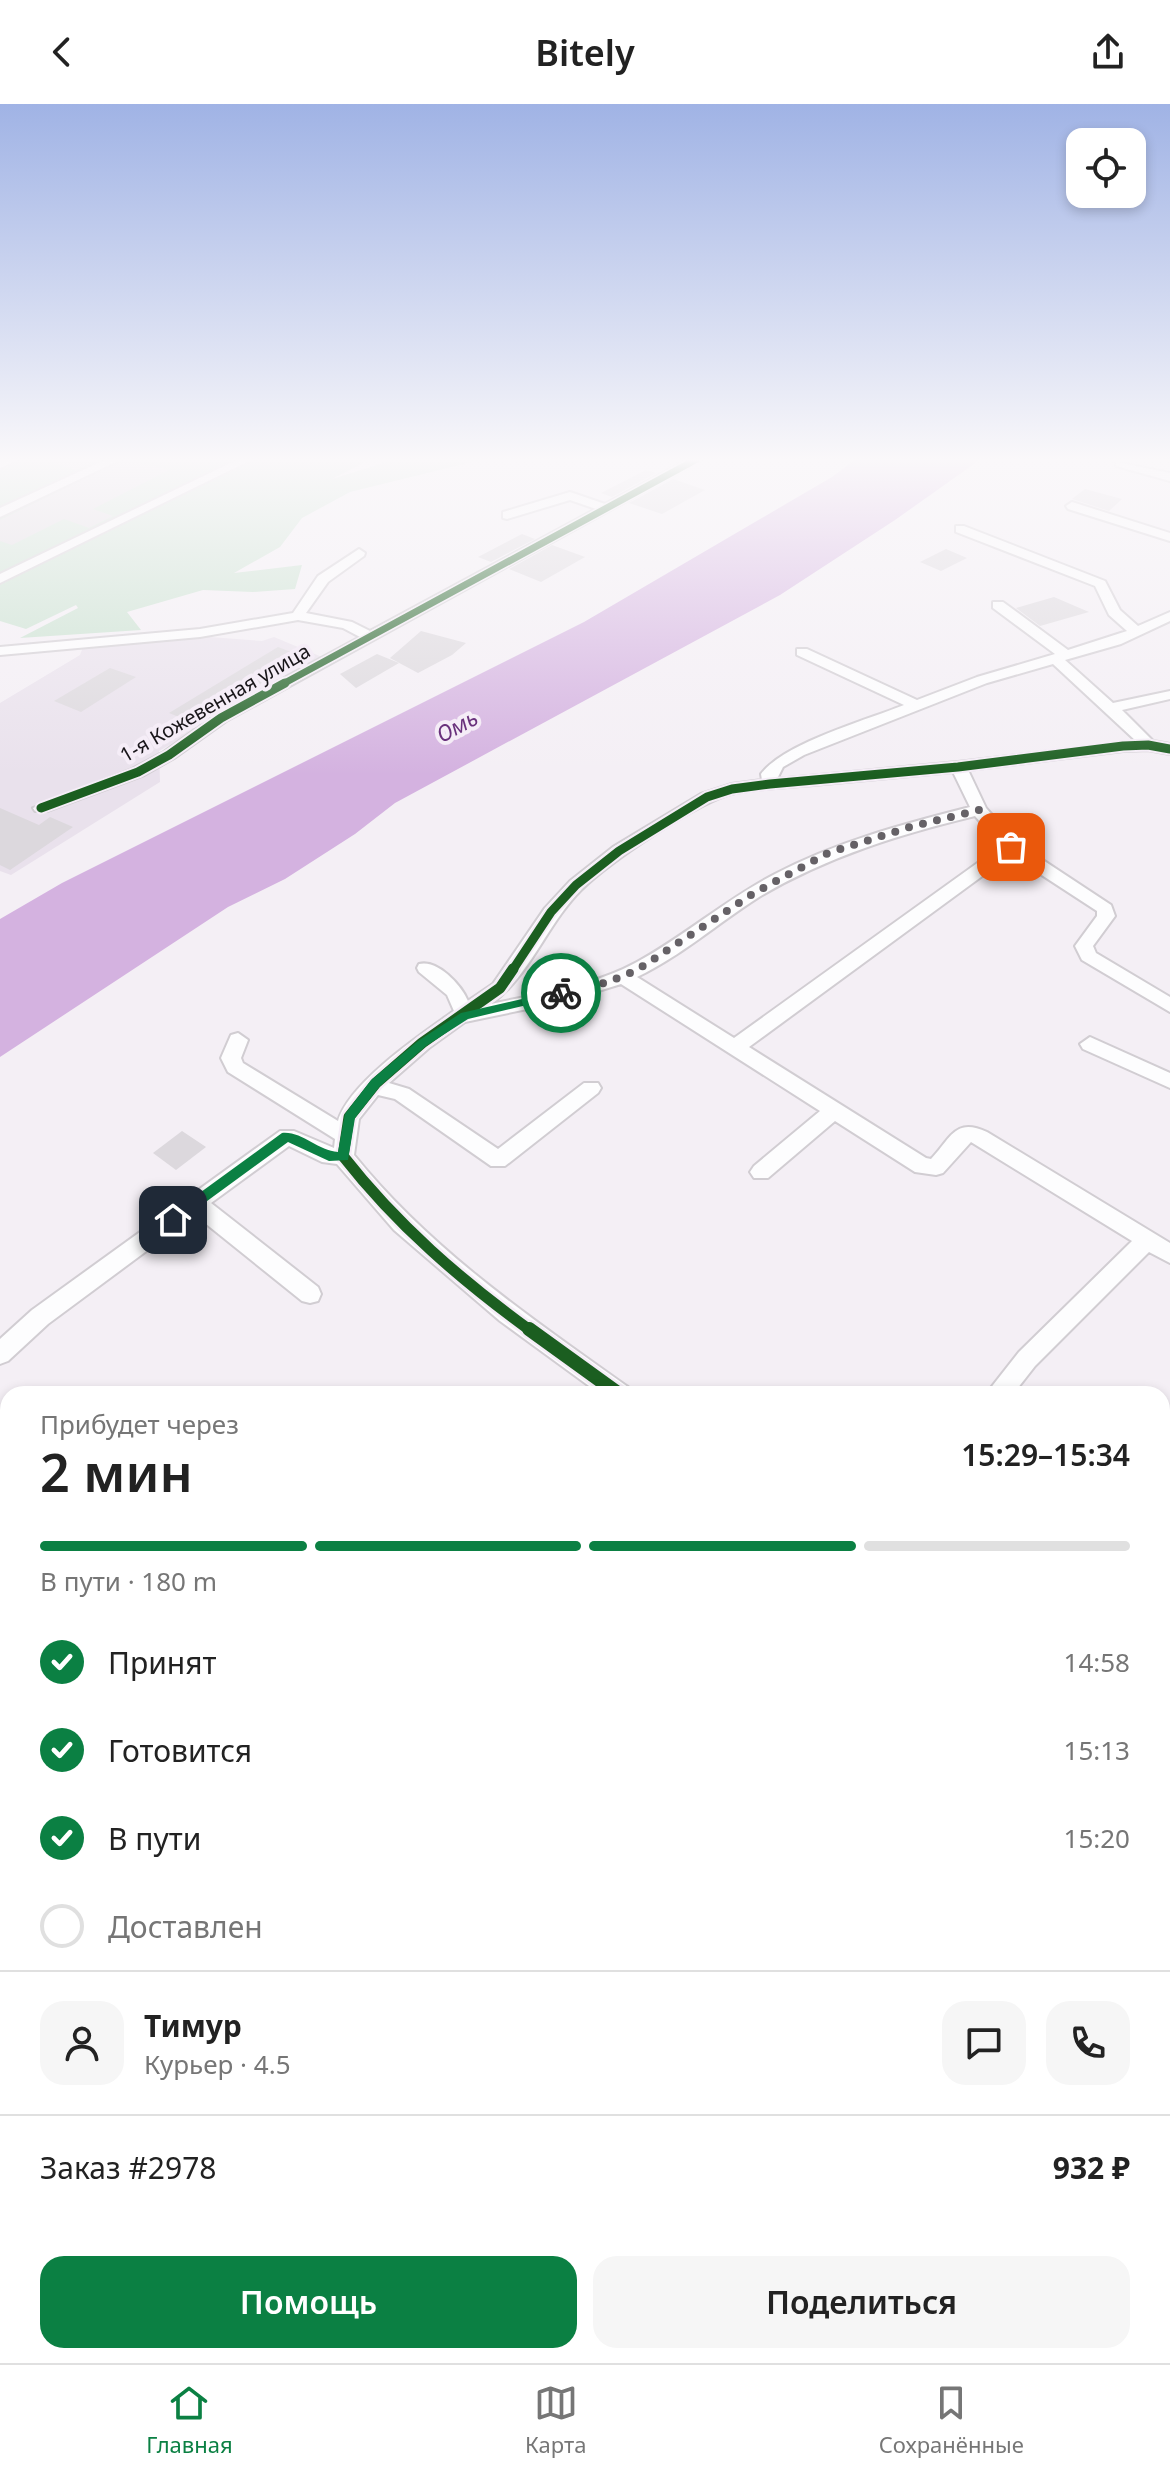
<!DOCTYPE html>
<html lang="ru">
<meta charset="utf-8">
<style>
body{margin:0;font-family:"Noto Sans",sans-serif;background:#f6f6f6;color:#222;height:100vh;display:flex;flex-direction:column;font-size:30px;white-space:nowrap}
*{box-sizing:border-box;margin:0}
p{font-size:26px;color:#767676}
.icon{flex:none;width:44px;height:44px;fill:none;stroke:currentColor;stroke-width:2;stroke-linecap:round;stroke-linejoin:round}
.map{position:relative;flex:1;overflow:hidden}
.panel{position:absolute;left:0px;top:1282px;width:1170px;height:978px;display:flex;flex-direction:column;background:#fff;border-radius:24px 24px 0 0;box-shadow:0 4px 12px #0003}
.panel>*{flex:none}
.fabs{position:absolute;left:1066px;top:24px;display:grid;gap:16px}
.fabs a{display:grid;place-items:center;width:80px;height:80px;border-radius:16px;background:#fff;box-shadow:0 4px 12px #0003;font-size:40px}
.pin{position:absolute;display:grid;place-items:center;width:68px;height:68px;color:#fff;margin:-34px;border-radius:16px;box-shadow:0 4px 12px #0006}
.courier{position:absolute;display:grid;place-items:center;width:80px;height:80px;margin:-40px;border:6px solid #0b8043;border-radius:50%;background:#fff;color:#222;box-shadow:0 2px 10px #0007}
.headline em{font-style:normal;font-weight:600}
.headline div{display:flex;flex-direction:column-reverse}
.headline{display:flex;align-items:center;justify-content:space-between;height:136px;padding:0 40px}
h1{font-size:52px;font-weight:600;line-height:60px}
.bar{display:grid;grid-template-columns:repeat(4,1fr);gap:12px 8px;align-content:center;height:96px;padding:0 40px}
.bar i{height:10px;border-radius:6px;background:#e0e0e0}
.bar .selected{background:#0b8043}
.bar p{grid-column:span 4}
.line{display:flex;align-items:center;gap:20px;padding:0 40px;border-top:2px solid #e0e0e0}
.line div{flex:1}
.round{display:grid;place-items:center;flex:none;width:84px;height:84px;border-radius:24px;background:#f6f6f6}
ol{padding:0 40px;list-style:none}
li{display:flex;align-items:center;gap:24px;height:88px}
li p{margin-inline-start:auto}
li .icon{padding:8px;border-radius:50%;background:#0b8043;color:#fff;stroke-width:4}
li:last-child{color:#767676}
li i{width:44px;height:44px;border:4px solid #e0e0e0;border-radius:50%}
.action{display:flex;gap:16px;margin-top:auto;padding:16px 40px}
.action a{flex:1;height:92px;border-radius:24px;background:#0b8043;color:#fff;font-size:32px;font-weight:600;line-height:92px;text-align:center}
.action a+a{background:#f6f6f6;color:#222}
header{display:flex;justify-content:space-between;align-items:center;height:104px;padding:0 40px;background:#fff;font-size:36px;font-weight:600}
.tabs{display:flex;justify-content:space-around;align-items:center;height:112px;border-top:2px solid #e0e0e0;background:#fff;font-size:22px;color:#767676}
.tabs a{display:grid;justify-items:center;gap:4px}
.tabs .selected{color:#0b8043}
.map>svg:first-child{display:block}
.built{fill:#e9e1ec}
.green{fill:#c6e0cd}
.water{fill:#d4b2e0}
.building{fill:#dcd8dd}
.lines{fill:none;stroke-linecap:round;stroke-linejoin:round}
.minor-casing{stroke:#d1cdd2;stroke-width:4}
.minor{fill:#fdfdfe;fill-rule:evenodd}
.cycleway-far3-casing{stroke:#f5edf7;stroke-width:10}
.cycleway-far2-casing{stroke:#f5edf7;stroke-width:13}
.cycleway-far1-casing{stroke:#f5edf7;stroke-width:16}
.cycleway-casing{stroke:#f5edf7;stroke-width:19}
.cycleway-far3{stroke:#1b5e20;stroke-width:7}
.cycleway-far2{stroke:#1b5e20;stroke-width:9}
.cycleway-far1{stroke:#1b5e20;stroke-width:11}
.cycleway{stroke:#1b5e20;stroke-width:14}
.route{fill:#0b8043}
.done{stroke:#656166;stroke-width:8;stroke-dasharray:0 14.4}
.labels{text-anchor:middle;stroke-width:8;stroke-linejoin:round;paint-order:stroke}
.far-street-label{font-size:20px;fill:#181519;stroke:#f5edf7}
.far-water-label{font-size:22px;font-style:italic;fill:#69317c;stroke:#f5edf7}
</style>
<header><svg class="icon" aria-label="back" viewBox="0 0 24 24"><path d="M15 5l-7 7 7 7"/></svg>Bitely<svg class="icon" aria-label="share" viewBox="0 0 24 24"><path d="M12 15V3M7 8l5-5 5 5M5 13v7h14v-7"/></svg></header>
<div class="map">
<svg width="1170" height="2259" viewBox="0 0 1170 2259">
<rect width="100%" height="100%" fill="#f4eff5"/>
<path class="built" d="M210,533L262,537L274,533L322,553L159,647L160,678L11,771L0,767V599L80,551L83,543Z"/>
<g class="green">
<path d="M0,355H104L0,404Z"/>
<path d="M121,355H371L332,375L396,355H484L350,388L302,414L280,443L234,469L302,461L295,485L253,488L203,486L127,508L141,526L20,534L78,504L76,501L26,525L0,517V411Z"/>
</g>
<path class="water" d="M856,355H981L895,416L780,491L395,699L355,730L285,775L228,803L0,953V815L62,779L584,518L832,373Z"/>
<g class="building">
<path d="M54,355H101L76,366L54,359Z"/>
<path d="M125,355L169,366L93,405L113,412L89,424L64,415L12,441L0,437V416Z"/>
<path d="M646,366L656,369L612,393L601,389Z"/>
<path d="M673,375L705,386L662,410L629,399Z"/>
<path d="M1085,385L1122,395L1109,407L1072,395Z"/>
<path d="M522,430L535,435L491,458L478,453Z"/>
<path d="M552,441L585,453L541,478L509,465Z"/>
<path d="M946,445L967,454L941,467L920,458Z"/>
<path d="M1054,493L1089,508L1040,522L1016,504Z"/>
<path d="M421,527L466,539L452,551L418,569L390,554Z"/>
<path d="M278,543L299,551L277,565L281,567L196,620L169,609Z"/>
<path d="M377,550L399,559L356,584L340,570Z"/>
<path d="M110,564L136,573L81,608L54,597Z"/>
<path d="M0,704L39,721L50,713L73,723L10,766L0,761Z"/>
<path d="M182,1027L206,1043L176,1066L153,1049Z"/>
</g>
<g class="lines">
<defs>
<g id="minor">
<path d="M5,355H20L0,364V357Z"/>
<path d="M107,355H122L0,413V404Z"/>
<path d="M239,355H253L0,479V470Z"/>
<path d="M689,355H703L226,617L174,654L144,671L47,707H35L33,704L132,665L164,648L216,611L360,533L343,524L298,516L200,533L0,551V543L200,525L293,509L318,472L359,445L365,449L364,452L328,478L306,509L352,518L370,527L596,405L570,396L507,415L503,414V408L570,388L605,400Z"/>
<path d="M1116,358L1170,369V377L1116,362Z"/>
<path d="M1072,398L1170,429V437L1068,405L1066,402Z"/>
<path d="M956,422H964L1105,477L1120,506L1138,522L1170,508V517L1121,540L1065,556L1113,599L1170,587V595L1122,606L1153,637L1170,640V650L1148,646L1123,647L968,666L986,704L1017,739L1111,801L1115,812L1093,842L1096,849L1170,893V908L1082,856L1075,842L1097,812V807L1011,751L749,943L926,1054L931,1055C951,1034 955,1013 987,1028L1170,1139V1159L1149,1148L1035,1262L1013,1290H986L1019,1248L1132,1137L971,1038L943,1069L936,1071L915,1068L835,1017L768,1074H754L750,1068L754,1062L820,1007L621,880L566,897L465,918L429,944L389,979L409,985L498,1045L584,979H598L601,984L598,989L505,1062H491L395,995L378,991L359,1015L354,1051C430,1145 529,1213 628,1283L631,1290H600L500,1217L394,1126L337,1060L322,1058L289,1042L211,1099L318,1183L321,1190L318,1197L310,1199L302,1197L195,1111L48,1220L8,1257L0,1260V1235L32,1206L280,1027H294L334,1044L335,1035L228,968L221,954L231,931L238,929L248,936L241,954L243,959L338,1017C350,978 420,931 454,907L447,891L419,868L417,864L419,860C438,855 462,882 468,897L493,880L545,804L570,777L613,743L701,690L732,680L762,676L761,670C784,639 867,616 904,601L797,551V545H807L917,596L977,573L1055,550L993,504V498H1003L1068,546L1127,527L1109,511L1095,482L956,428ZM1053,560L1136,637L958,658L777,675L783,663L804,651L987,579ZM953,668L970,703C903,720 836,738 775,770C726,795 685,832 637,858C591,883 540,889 491,900C530,872 547,820 581,786C609,759 698,697 735,689C760,684 787,683 813,681C860,677 906,672 953,668ZM975,712L1001,742L734,934L637,873C681,852 718,819 759,793C826,753 900,730 975,712Z"/>
<path d="M1090,933L1170,969V984L1083,945L1080,940Z"/>
<path d="M0,1398L8,1401V1426L0,1423Z"/>
<path d="M8,1571V1606L0,1609V1574Z"/>
<path d="M1170,1633V1674L1162,1678V1637Z"/>
<path d="M1162,1767L1170,1770V1804L1162,1801Z"/>
<path d="M8,1932V1973L0,1977V1936Z"/>
<path d="M120,2252H159L156,2259H117Z"/>
<path d="M453,2252H491L488,2259H450Z"/>
<path d="M835,2252H873L871,2259H833Z"/>
<path d="M1033,2252H1074L1077,2259H1036Z"/>
</g>
</defs>
<use href="#minor" class="minor-casing"/>
<use href="#minor" class="minor"/>
<defs>
<path id="cycleway-far3" d="M281,581L697,355"/>
<g id="cycleway-far2">
<path d="M41,704L138,668L169,651L221,614L285,579"/>
<path d="M512,867L551,808L576,781L619,747L707,693L732,685L770,680L958,663L1123,642L1148,641L1170,645"/>
</g>
<path id="cycleway-far1" d="M513,865L500,884L422,939L376,979L349,1013L343,1052C397,1121 461,1176 531,1227"/>
<path id="cycleway" d="M529,1225L619,1290"/>
</defs>
<use href="#cycleway-far3" class="cycleway-far3-casing"/>
<use href="#cycleway-far2" class="cycleway-far2-casing"/>
<use href="#cycleway-far1" class="cycleway-far1-casing"/>
<use href="#cycleway" class="cycleway-casing"/>
<use href="#cycleway-far3" class="cycleway-far3"/>
<use href="#cycleway-far2" class="cycleway-far2"/>
<use href="#cycleway-far1" class="cycleway-far1"/>
<use href="#cycleway" class="cycleway"/>
</g>
<linearGradient id="sky" x2="0" y2="1"><stop stop-color="#a0b3e5"/><stop offset="0.53" stop-color="#faf8fa"/><stop offset="1" stop-color="#faf8fa" stop-opacity="0"/></linearGradient>
<rect width="1170" height="671" fill="url(#sky)"/>
<path class="route" d="M561,886L565,887V892L468,915L426,942L380,982L355,1014L348,1056L329,1057L288,1038L177,1119H168V1112L282,1029C302,1027 318,1047 338,1048L345,1010L371,976L418,937L461,909Z"/>
<g class="lines">
<path class="done" d="M561,889L608,878L637,866L754,789L828,749L910,723L979,706L1011,743"/>
</g>
<g class="labels">
<g class="far-street-label">
<text transform="translate(215 599) rotate(-30)" y="7">1-я Кожевенная улица</text>
</g>
<g class="far-water-label">
<text transform="translate(457 622) rotate(-28)" y="8">Омь</text>
</g>
</g>
</svg>
<div class="fabs">
<a><svg class="icon" aria-label="locate" viewBox="0 0 24 24"><circle cx="12" cy="12" r="6"/><path d="M12 2v4M12 18v4M2 12h4M18 12h4"/></svg></a>
</div>
<div class="pin" style="left:1011px;top:743px;background:#ea580c"><svg class="icon" aria-label="bag" viewBox="0 0 24 24"><path d="M5 8h14l-1 12H6zM9 8a3 3 0 0 1 6 0"/></svg></div>
<div class="pin" style="left:173px;top:1116px;background:#1f2937"><svg class="icon" aria-label="home" viewBox="0 0 24 24"><path d="M3 11l9-7 9 7M6 9v11h12V9"/></svg></div>
<div class="courier" style="left:561px;top:889px"><svg class="icon" aria-label="bike" viewBox="0 0 24 24"><circle cx="6" cy="16" r="4"/><circle cx="18" cy="16" r="4"/><path d="M6 16l4-8h5l3 8M10 8l3 8H6M13 5h3"/></svg></div>
<section class="panel">
<div class="headline"><div><h1>2 мин</h1><p>Прибудет через</p></div><em>15:29–15:34</em></div>
<div class="bar"><i class="selected"></i><i class="selected"></i><i class="selected"></i><i></i><p>В пути · 180 m</p></div>
<ol>
<li><svg class="icon" aria-label="check" viewBox="0 0 24 24"><path d="M5 12l5 5 9-10"/></svg>Принят<p>14:58</p></li>
<li><svg class="icon" aria-label="check" viewBox="0 0 24 24"><path d="M5 12l5 5 9-10"/></svg>Готовится<p>15:13</p></li>
<li><svg class="icon" aria-label="check" viewBox="0 0 24 24"><path d="M5 12l5 5 9-10"/></svg>В пути<p>15:20</p></li>
<li><i></i>Доставлен</li>
</ol>
<div class="line" style="height:144px"><a class="round"><svg class="icon" aria-label="person" viewBox="0 0 24 24"><circle cx="12" cy="8" r="4"/><path d="M4 21q1-7 8-7t8 7"/></svg></a><div><b>Тимур</b><p>Курьер · 4.5</p></div><a class="round"><svg class="icon" aria-label="chat" viewBox="0 0 24 24"><path d="M4 5h16v11H9l-5 4z"/></svg></a><a class="round"><svg class="icon" aria-label="phone" viewBox="0 0 24 24"><path d="M5 4h4l2 5-3 2q2 4 5 5l2-3 5 2v4C11 20 4 13 5 4z"/></svg></a></div>
<div class="line" style="height:104px"><div>Заказ #2978</div><b>932 ₽</b></div>
<div class="action"><a>Помощь</a><a>Поделиться</a></div>
</section>
</div>
<nav class="tabs">
<a class="selected"><svg class="icon" aria-label="home" viewBox="0 0 24 24"><path d="M3 11l9-7 9 7M6 9v11h12V9"/></svg>Главная</a>
<a><svg class="icon" aria-label="map" viewBox="0 0 24 24"><path d="M3 6l6-2 6 2 6-2v14l-6 2-6-2-6 2zM9 4v14M15 6v14"/></svg>Карта</a>
<a><svg class="icon" aria-label="saved" viewBox="0 0 24 24"><path d="M7 4h10v16l-5-4-5 4z"/></svg>Сохранённые</a>
</nav>
